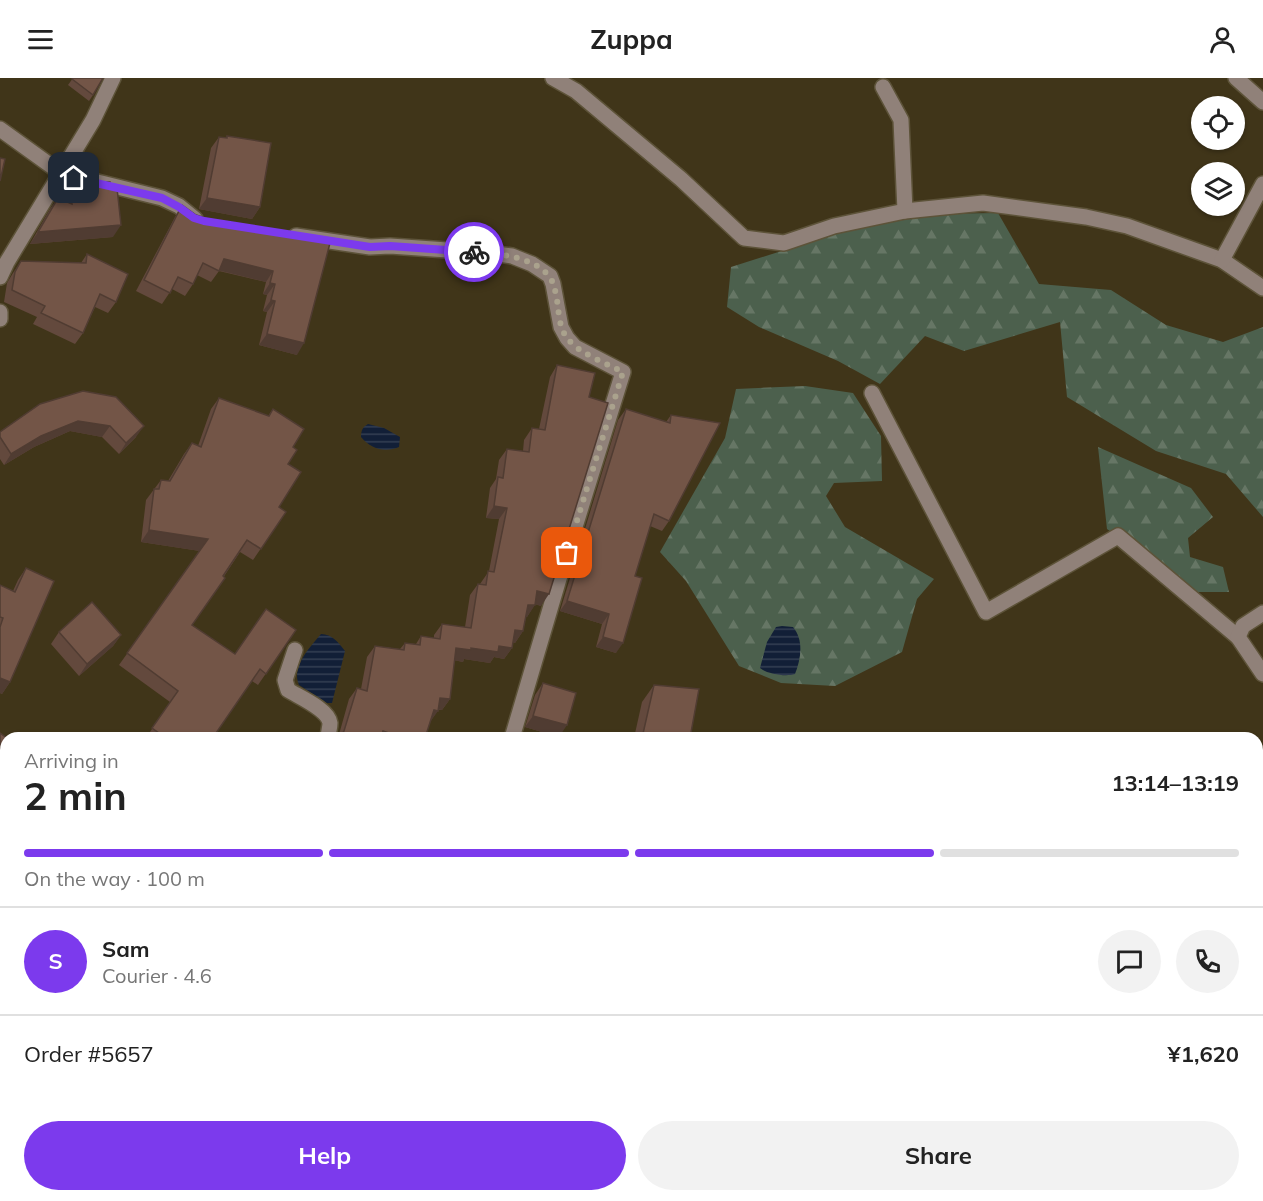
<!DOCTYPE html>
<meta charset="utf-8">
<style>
body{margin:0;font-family:Mulish,sans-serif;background:#f2f2f2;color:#222;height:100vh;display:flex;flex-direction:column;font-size:22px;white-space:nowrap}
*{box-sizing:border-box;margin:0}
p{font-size:20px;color:#767676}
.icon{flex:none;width:33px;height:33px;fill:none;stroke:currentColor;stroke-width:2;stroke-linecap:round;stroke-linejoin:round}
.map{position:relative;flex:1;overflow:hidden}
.sheet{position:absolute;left:0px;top:654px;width:1263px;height:470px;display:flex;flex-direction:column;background:#fff;border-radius:18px 18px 0 0;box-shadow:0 2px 4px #0004}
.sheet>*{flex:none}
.controls{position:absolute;left:1191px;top:18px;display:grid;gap:12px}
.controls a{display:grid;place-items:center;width:54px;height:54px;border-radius:50%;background:#fff;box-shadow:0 2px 4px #0004;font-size:30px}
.pin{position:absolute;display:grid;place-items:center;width:51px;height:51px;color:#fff;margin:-26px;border-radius:12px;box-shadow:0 3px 9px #0006}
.courier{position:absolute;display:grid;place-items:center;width:60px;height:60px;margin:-30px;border:4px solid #7c3aed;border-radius:50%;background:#fff;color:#222;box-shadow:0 2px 8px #0007}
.summary em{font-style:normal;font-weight:700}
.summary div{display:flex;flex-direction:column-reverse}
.summary{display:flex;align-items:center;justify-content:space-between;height:102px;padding:0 24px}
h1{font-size:39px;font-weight:700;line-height:45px}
.bar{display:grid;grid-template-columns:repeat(4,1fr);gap:9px 6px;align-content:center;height:72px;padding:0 24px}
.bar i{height:8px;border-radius:4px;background:#e0e0e0}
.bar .active{background:#7c3aed}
.bar p{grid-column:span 4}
.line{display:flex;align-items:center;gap:15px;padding:0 24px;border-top:2px solid #e0e0e0}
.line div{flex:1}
.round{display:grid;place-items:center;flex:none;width:63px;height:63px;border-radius:32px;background:#f2f2f2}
.button{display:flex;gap:12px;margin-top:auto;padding:12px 24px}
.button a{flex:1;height:69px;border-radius:36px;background:#7c3aed;color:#fff;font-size:24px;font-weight:700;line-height:69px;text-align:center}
.button a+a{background:#f2f2f2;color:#222}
header{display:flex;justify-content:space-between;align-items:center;height:78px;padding:0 24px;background:#fff;font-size:27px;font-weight:700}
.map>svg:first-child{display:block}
.forest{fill:url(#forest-firs)}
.water{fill:url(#water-rules)}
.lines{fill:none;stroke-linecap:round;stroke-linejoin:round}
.minor-casing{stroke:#5d5339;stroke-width:18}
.major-casing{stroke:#5d5339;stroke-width:18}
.minor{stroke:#908179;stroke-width:15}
.major{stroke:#eacaba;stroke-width:15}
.wall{fill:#63493d}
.shaded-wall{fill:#503c32}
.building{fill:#735547;stroke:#503c32;stroke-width:1.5}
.done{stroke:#aaa28d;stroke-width:6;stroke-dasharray:0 10.8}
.route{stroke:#7c3aed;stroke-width:8}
</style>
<header><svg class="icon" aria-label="menu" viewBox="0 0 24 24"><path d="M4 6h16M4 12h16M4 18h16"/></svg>Zuppa<svg class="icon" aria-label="person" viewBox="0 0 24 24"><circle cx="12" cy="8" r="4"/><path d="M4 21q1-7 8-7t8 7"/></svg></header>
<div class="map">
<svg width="1263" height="1123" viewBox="0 0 1263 1123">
<defs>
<pattern id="forest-firs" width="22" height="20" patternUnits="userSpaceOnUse" patternTransform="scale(1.5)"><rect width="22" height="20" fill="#4c604d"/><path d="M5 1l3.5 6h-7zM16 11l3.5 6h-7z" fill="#667665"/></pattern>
<pattern id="water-rules" width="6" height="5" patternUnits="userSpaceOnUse" patternTransform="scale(1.5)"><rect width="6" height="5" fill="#121f37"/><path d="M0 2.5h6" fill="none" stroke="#343f53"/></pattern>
</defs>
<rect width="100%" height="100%" fill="#403519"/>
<g class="forest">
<path d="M998,135L1039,206L1111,212L1166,247L1223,264L1263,249V439L1226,396L1156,373L1067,319L1060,244L964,273L925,258L880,306L838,283L759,249L727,229L731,189L848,152L924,136Z"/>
<path d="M805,308L853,315L881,358L882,403L834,405L826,418L845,449L934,501L917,521L902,574L835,608L781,605L739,588L686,503L660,474L725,360L736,311Z"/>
<path d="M1098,369L1191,410L1213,439L1188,460L1190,479L1223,489L1229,514H1197L1107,451Z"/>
</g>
<g class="water">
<path d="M368,346L384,350L400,359L399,369C385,375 371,371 361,359C361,352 363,349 368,346Z"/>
<path d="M782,548L793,549C804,562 801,581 795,596C786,599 767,596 760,590L767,564L776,549Z"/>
<path d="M321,556C332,556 339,565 345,573L332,625H327L299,607C291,589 310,569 321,556Z"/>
</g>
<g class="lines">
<defs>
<g id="minor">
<path d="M553,0L576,13L681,101L744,160L784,165L834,148L905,133L983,125L1086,139L1127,148L1222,182L1263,210"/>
<path d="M1236,0L1263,24"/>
<path d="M883,9L901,42L905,133"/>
<path d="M0,51L61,95L162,120L179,128L195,141"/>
<path d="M296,158L370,169L390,168L490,175L512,178L532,186L550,198L553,206L561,249L567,260L575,269L623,294L561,494L512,660"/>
<path d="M1222,182L1263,106"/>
<path d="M0,199L7,184L93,42L113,0"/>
<path d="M0,234V241"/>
<path d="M872,315L986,534L1118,458L1238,559"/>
<path d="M1263,535L1243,548L1238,559L1263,596"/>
<path d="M295,572L285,602L288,612C299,619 328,631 330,645C330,650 328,655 328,660"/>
<path d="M0,786L6,789"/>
<path d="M1257,808L1263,818"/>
<path d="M1257,922L1263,925"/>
<path d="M0,942L6,933"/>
<path d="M678,1118L681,1123"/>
<path d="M87,1123L90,1118"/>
<path d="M345,1123L348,1118"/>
<path d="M946,1123L947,1118"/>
</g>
<g id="major">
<path d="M0,889L6,893"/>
<path d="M321,1118L331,1123"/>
</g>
</defs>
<use href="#minor" class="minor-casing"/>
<use href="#major" class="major-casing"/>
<use href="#minor" class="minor"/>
<use href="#major" class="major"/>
</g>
<g class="wall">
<path d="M73,0L93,17L89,23L68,7Z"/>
<path d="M227,58L260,129L252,141L199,131L211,70L219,59L226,60Z"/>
<path d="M70,100L96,104L113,159L30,166L50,131L58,120L63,122L62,111Z"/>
<path d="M182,127L196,137L209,141L283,153L297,277L259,267L267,234L263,233L267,217L263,216L266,204L219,193L211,204L197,197L193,206L185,218L172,211L162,226L136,213L175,139Z"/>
<path d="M87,176L116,224L108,235L95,229L83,255L75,266L33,246L37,239L4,224L7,205L13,195L21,183L81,185Z"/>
<path d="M557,287L541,528L535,526L527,539H526L523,553L515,565L512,564V570L504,581L494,579L490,585L464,581L463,584L454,582L450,621L442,632H438L430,644L425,660H338L349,621L357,610L361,611L367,579L375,568L400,571L405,565L416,566L421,558L434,560V557L442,546L465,549L470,517L478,506H480L489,493L499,441L486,440L490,410L496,401L499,382L507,371L523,373L524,362L532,350L539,351L550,299Z"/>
<path d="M83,313L136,359L119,376L102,359L70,353L34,369L4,387L0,381V354Z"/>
<path d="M219,320L268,338L273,331L293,369L288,386L279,429L286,434L253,482L240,474L192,547L235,576L296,552L258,607L252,603L216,655L223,660H146L170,624L119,587L200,473L141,464L146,422L161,402L168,403L184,376L192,365L198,368L211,331Z"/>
<path d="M626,331L666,344L671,337L669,443L662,453L650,448L635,498L616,575L596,569L602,546L560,533L618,342Z"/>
<path d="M26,490L10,604L2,616L0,615V507L13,513L18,502Z"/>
<path d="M59,554L121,557L113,568L79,598L51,566Z"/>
<path d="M543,605L559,659L525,649L535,617Z"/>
<path d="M654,607L690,660H634L642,624Z"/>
<path d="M0,655L6,660V735L0,730Z"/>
<path d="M6,767V777L1,775Z"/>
<path d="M0,933L3,939H6V964L0,959Z"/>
<path d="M6,1037V1052L0,1047V1045Z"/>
<path d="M382,1118H448L445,1123H393Z"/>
<path d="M583,1118H623L621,1123H581Z"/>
</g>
<g class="shaded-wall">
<path d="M207,120L260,129L252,141L199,131Z"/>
<path d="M121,147L113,159L30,166L38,154Z"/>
<path d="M224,181L273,193L266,204L217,192Z"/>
<path d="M270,205L275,206L267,217L263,216Z"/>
<path d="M271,222L275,223L267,234L263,233Z"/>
<path d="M267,256L304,265L297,277L259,267Z"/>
<path d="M78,343L110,348L102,359L70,353L34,369L4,387L11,376L41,358Z"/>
<path d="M144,348L136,359L119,376L126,365Z"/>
<path d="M494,428L507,430L499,441L486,440Z"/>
<path d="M149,452L208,461L200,473L141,464Z"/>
<path d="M537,513L549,516L541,528L529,524Z"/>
<path d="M567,523L609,536L602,546L560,533Z"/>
<path d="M528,527H535L527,539L520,538Z"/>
<path d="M515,552L523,553L515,565L507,563Z"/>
<path d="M121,557L113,568L79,598L87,586Z"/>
<path d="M603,559L623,565L616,575L596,569Z"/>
<path d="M499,568L512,570L504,581L494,579L490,585L464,581L463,584L448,581L456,570Z"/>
<path d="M0,600L10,604L2,616L0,615Z"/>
<path d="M440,620L450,621L442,632L432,631Z"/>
<path d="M434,632L438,633L430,644Z"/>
<path d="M533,638L567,647L559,659L525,649Z"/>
<path d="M383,653L403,660H378Z"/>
<path d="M586,1118H593L598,1119L595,1123H582Z"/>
</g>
<g class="building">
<path d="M73,0H103L93,17L72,1Z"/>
<path d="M227,58L271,65L260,129L207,120L219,59L227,60Z"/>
<path d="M0,80L5,81L0,103Z"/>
<path d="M88,98L96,100V104H110L111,111L117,110L121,147L38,154L58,120L72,126L70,100Z"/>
<path d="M182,127L196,137L209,141L283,153L330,165L304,265L267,256L275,223L271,222L275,206L270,205L273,193L224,181L219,193L203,185L193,206L178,199L170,215L144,202Z"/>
<path d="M87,176L128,196L116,224L100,216L83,255L41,235L45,228L12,212L15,194L21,183L86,185Z"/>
<path d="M557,287L595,295L589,319L608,325L549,516L537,513L535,527H528L523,553L515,552L512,570L499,568L498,574L471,570V572L456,570L450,621L440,620L438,633L434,632L425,660H403L383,653L381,660H341L342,656L344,653L357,610L367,613L375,568L404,572L405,565L420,567L421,558L440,561L442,546L471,550L478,506L486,507L488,493L494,494L507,430L494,428L498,399L503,400L507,371L529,374L532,350L545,352Z"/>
<path d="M83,313L116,319L144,348L126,365L110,348L78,343L41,358L11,376L0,359V354L40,326Z"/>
<path d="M219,320L269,338L273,331L304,351L293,369L297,372L288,386L301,394L279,429L286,434L261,471L247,462L223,498L225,500L192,547L235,576L266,531L296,552L266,596L260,591L216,655L223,660H166L152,650L178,613L127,575L208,461L149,452L154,411H159L161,402L170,403L192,365L201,369Z"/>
<path d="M626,331L670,345L671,337L720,345L669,443L654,436L635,498L642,500L623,565L603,559L609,536L567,523Z"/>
<path d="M26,490L54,503L10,604L0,600V549L3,540L0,539V507L15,514Z"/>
<path d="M92,524L121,557L87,586L59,554Z"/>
<path d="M543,605L576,615L567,647L533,638Z"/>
<path d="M654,607L699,611L690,660H642Z"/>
<path d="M0,655L7,660H6V717L0,712Z"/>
<path d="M0,933L3,939H6V947L0,942Z"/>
<path d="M212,1118L215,1120L218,1118L223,1123H206Z"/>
<path d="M232,1118L237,1123H226Z"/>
<path d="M411,1118H448L445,1123H422Z"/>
<path d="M593,1118H623L621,1123H596L598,1119Z"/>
</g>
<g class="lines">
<path class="done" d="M474,174C496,175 537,179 550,200C555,206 555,214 557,222C559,235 559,251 568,261C578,275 608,286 623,294L567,475"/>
<path class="route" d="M74,100L162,120L179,129L194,140L204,143L370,169L390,168L474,174"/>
</g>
</svg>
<div class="controls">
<a><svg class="icon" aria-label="locate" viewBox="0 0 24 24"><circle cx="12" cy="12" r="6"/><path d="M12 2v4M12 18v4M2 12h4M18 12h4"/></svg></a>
<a><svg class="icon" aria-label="layers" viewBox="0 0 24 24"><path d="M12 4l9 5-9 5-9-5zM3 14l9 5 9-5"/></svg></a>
</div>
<div class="pin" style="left:567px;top:475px;background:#ea580c"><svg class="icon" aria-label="bag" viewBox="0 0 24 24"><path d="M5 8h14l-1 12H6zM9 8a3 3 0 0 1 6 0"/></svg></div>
<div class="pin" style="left:74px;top:100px;background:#1f2937"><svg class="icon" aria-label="home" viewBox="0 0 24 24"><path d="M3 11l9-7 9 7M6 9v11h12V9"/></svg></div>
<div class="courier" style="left:474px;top:174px"><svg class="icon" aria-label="bike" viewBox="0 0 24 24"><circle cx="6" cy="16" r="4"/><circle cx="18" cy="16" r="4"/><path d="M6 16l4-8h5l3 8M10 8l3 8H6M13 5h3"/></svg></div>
<section class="sheet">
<div class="summary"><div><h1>2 min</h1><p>Arriving in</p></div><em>13:14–13:19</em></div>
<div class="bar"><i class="active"></i><i class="active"></i><i class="active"></i><i></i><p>On the way · 100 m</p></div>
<div class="line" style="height:108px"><b class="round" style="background:#7c3aed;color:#fff">S</b><div><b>Sam</b><p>Courier · 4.6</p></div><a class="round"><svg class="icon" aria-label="chat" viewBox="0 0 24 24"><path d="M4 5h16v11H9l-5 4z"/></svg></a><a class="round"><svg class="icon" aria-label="phone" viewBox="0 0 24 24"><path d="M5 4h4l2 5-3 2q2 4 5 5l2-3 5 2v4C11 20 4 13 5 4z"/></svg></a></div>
<div class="line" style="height:78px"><div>Order #5657</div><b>¥1,620</b></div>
<div class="button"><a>Help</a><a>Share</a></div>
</section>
</div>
